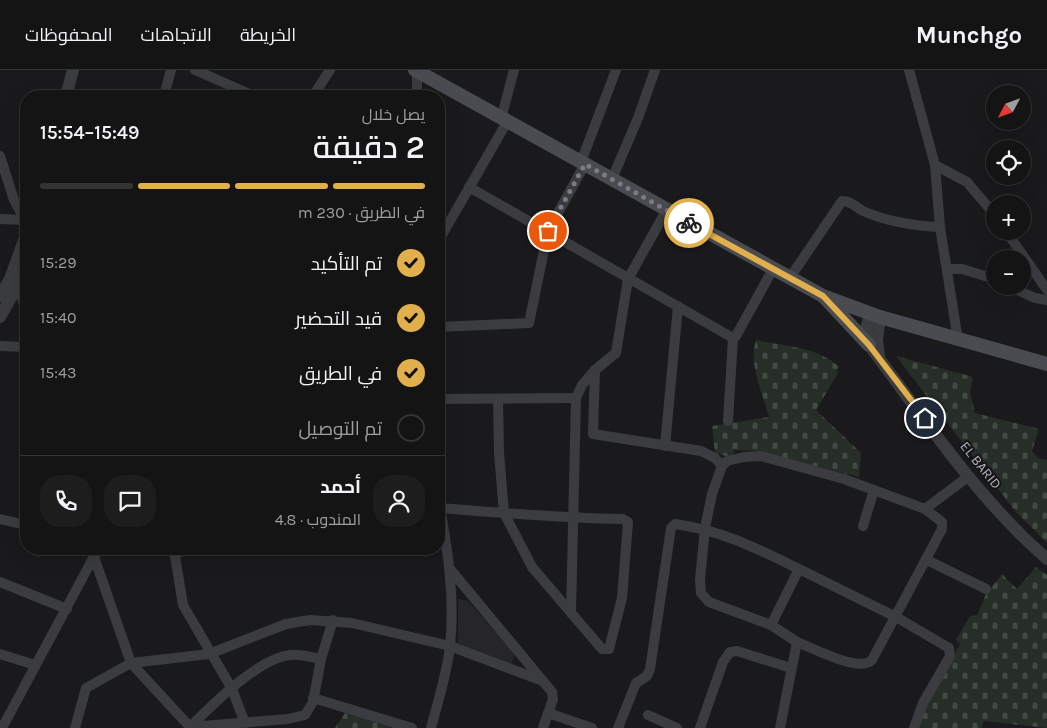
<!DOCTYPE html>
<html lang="ar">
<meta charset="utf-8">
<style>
body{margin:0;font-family:Karla,Cairo,sans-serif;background:#1d1d1e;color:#f1f3f6;direction:rtl;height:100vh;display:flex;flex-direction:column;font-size:19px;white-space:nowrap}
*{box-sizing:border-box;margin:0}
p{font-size:16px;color:#9d9ea0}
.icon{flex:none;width:28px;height:28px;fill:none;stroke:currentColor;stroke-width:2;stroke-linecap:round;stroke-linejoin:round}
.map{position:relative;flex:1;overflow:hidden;direction:ltr}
.drawer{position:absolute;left:20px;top:20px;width:425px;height:465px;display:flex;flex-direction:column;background:#141415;border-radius:20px;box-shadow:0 5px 20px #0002,0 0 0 1px #333334;direction:rtl}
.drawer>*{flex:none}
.needle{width:32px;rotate:229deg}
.tools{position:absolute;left:986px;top:15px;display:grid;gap:10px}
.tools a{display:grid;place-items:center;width:45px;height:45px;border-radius:50%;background:#141415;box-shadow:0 5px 20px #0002,0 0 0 1px #333334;font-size:25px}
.pin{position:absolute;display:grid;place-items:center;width:42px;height:42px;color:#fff;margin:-21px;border:2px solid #fff;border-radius:50%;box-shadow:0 1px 5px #0007}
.courier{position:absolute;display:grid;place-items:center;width:50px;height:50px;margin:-25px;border:4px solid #e1af4c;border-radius:50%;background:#fff;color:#222;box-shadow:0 1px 6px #0007}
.overview em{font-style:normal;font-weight:600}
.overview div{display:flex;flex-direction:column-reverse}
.overview{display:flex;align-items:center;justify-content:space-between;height:85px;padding:0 20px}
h1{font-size:32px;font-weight:600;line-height:38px}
.bar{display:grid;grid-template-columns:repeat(4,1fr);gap:8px 5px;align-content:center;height:60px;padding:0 20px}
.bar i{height:6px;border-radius:4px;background:#333334}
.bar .current{background:#e1af4c}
.bar p{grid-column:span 4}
.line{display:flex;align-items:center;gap:12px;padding:0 20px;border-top:1px solid #333334}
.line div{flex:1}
.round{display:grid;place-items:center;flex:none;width:52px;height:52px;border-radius:20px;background:#1d1d1e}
ol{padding:0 20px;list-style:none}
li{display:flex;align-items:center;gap:15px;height:55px}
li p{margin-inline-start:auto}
li .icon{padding:5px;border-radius:50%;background:#e1af4c;color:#111;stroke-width:4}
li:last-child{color:#9d9ea0}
li i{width:28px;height:28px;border:2px solid #333334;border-radius:50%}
header{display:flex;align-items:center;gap:30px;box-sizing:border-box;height:70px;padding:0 25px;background:#141415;border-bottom:1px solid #333334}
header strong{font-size:24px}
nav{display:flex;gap:28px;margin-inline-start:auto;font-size:18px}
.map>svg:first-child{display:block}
.built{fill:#262628}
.cemetery{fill:url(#cemetery-stones)}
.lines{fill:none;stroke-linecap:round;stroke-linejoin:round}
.minor{stroke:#3b3c40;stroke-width:10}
.tertiary{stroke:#3b3c40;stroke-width:12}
.secondary{stroke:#494b50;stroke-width:14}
.done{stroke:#7a7c83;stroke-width:5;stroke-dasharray:0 9}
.route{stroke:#e1af4c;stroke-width:6}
.labels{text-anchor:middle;stroke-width:4;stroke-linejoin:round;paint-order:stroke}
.street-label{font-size:14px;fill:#adb1ba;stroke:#151517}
</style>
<header>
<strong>Munchgo</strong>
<nav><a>الخريطة</a><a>الاتجاهات</a><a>المحفوظات</a></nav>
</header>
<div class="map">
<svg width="1047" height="658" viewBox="0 0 1047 658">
<defs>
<pattern id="cemetery-stones" width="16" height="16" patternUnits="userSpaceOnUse" patternTransform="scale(1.25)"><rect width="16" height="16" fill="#262e27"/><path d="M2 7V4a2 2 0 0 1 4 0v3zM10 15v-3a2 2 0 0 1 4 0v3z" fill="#434a44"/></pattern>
</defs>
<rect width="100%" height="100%" fill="#1a1a1c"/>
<path class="built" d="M458,529L468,531L515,584L511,594L458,574Z"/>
<g class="cemetery">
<path d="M756,270C784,276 819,277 839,297L836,302L838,303L816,340L861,383L859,407L755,381L734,380L733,388L715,383L712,356L769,347C763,324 748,294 756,270Z"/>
<path d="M896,286L973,307L970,322L975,343L1039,359L1032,381L1038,388L1047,390V473L1015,441Z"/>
<path d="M1036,497L1047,505V658L984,651L982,658H920L922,637L937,616L960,574L956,570L970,546L977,545L986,524L1002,504L1017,519Z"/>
<path d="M345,643L397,658H335Z"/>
</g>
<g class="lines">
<g class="minor">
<path d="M195,0L254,26"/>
<path d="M909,0L935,95L967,112L995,145"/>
<path d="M417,1V26"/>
<path d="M164,26L171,0"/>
<path d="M313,26L330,0"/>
<path d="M501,49L514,0"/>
<path d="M0,86L14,130L25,150"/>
<path d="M581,92L616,0"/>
<path d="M935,95L940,157L958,270"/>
<path d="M612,109L638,48L655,0"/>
<path d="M469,117L733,268"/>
<path d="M0,149L26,150"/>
<path d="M1006,161L1047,220"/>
<path d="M439,170L507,52"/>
<path d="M947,199H962L995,209"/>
<path d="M789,209L842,131C852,131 855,137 863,141C886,151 914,156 940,157"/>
<path d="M18,215L26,241"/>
<path d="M1009,216L1035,228L1047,230"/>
<path d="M439,257L529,253L548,161L585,94"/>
<path d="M0,276L26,277"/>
<path d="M595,300L593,364L701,381L715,388L722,396"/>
<path d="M439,329L576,328"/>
<path d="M728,351L733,268L736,266L773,199"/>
<path d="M665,376L678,236"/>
<path d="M440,438C501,443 562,448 623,449L628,452L622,528L609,579H602L532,497L504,443L499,382L498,330"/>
<path d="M0,449L26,455"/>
<path d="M863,456L874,420"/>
<path d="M193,479L178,482L175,486L183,535L232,619L245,653"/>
<path d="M94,487L131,593L190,657"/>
<path d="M927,490L986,519"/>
<path d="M450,499L552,622L553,629L543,658"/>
<path d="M799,499L896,547L949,578L950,586L923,633L914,658"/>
<path d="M0,512L67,539"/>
<path d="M571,543L576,328L582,315L595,300L616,283L628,209L666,141"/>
<path d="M771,555L709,532L701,523L700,510L705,458L712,424L722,396L727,391L744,387L761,386L844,409L925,439L969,406"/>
<path d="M797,572C813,578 859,603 872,590L942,459V452L925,439"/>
<path d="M0,584L35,595"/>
<path d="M313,628L412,658"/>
<path d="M548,643L592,658"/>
<path d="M648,645L677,658"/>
<path d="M190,657L288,649L305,645L313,632L321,589L333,550"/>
<path d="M190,657C212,635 259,588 290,585C300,584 311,587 321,589"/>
<path d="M2,658L98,479"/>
<path d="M75,658L86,618L131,593L209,584L286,554L310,550L352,553L450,576L543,611"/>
<path d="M431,658C438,631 447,604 450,576C455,528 448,480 439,432"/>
<path d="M618,658L636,613L647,606L650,599L671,458L675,454C721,460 758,479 799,499L771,555L797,572L780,658"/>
<path d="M700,658L723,592L730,582L737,581L791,598"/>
</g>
<g class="tertiary">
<path d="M66,26L73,0"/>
<path d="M0,226L10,209L26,165"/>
<path d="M870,244L866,259L869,275C924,348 977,428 1047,489"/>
<path d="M0,247L18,215L26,195"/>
<path d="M879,286L877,269L880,247"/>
</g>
<g class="secondary">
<path d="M415,0L823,226L880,247L1047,294"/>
<path d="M825,228L869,275"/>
</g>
</g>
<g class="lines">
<path class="done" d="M548,161L585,94L689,153"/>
<path class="route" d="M689,153L823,226L869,275L925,348"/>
</g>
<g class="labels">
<g class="street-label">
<text transform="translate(981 395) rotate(51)" y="5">EL BARID</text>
</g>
</g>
</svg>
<div class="tools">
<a><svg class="needle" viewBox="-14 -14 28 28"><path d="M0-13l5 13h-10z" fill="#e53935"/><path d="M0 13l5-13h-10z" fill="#9d9ea0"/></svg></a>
<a><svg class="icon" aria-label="locate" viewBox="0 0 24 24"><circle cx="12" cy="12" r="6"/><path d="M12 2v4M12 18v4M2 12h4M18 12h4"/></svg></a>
<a>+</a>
<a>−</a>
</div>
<div class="pin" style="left:548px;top:161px;background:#ea580c"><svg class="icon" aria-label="bag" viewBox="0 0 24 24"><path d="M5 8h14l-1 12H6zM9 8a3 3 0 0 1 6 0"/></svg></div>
<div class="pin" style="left:925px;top:348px;background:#1f2937"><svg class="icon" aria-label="home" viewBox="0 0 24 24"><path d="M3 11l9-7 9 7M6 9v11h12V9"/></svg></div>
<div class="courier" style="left:689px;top:153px"><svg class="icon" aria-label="bike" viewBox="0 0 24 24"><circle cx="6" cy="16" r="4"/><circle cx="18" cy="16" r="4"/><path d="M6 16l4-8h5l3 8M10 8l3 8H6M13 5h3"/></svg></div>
<section class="drawer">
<div class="overview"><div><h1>2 دقيقة</h1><p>يصل خلال</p></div><em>15:49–15:54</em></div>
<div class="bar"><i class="current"></i><i class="current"></i><i class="current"></i><i></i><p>في الطريق · 230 m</p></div>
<ol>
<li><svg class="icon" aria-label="check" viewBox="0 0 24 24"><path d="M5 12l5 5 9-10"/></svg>تم التأكيد<p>15:29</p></li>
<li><svg class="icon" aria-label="check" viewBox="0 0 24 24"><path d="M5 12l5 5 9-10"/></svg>قيد التحضير<p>15:40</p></li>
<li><svg class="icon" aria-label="check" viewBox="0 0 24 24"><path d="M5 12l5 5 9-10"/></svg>في الطريق<p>15:43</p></li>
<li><i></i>تم التوصيل</li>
</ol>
<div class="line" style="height:90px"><a class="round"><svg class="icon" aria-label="person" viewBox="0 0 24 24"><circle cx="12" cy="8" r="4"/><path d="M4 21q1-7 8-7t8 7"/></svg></a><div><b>أحمد</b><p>المندوب · 4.8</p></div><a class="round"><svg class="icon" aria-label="chat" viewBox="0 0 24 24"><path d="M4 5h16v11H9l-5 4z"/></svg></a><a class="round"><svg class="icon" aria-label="phone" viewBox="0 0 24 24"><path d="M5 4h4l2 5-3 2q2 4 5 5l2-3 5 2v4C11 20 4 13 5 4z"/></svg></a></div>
</section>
</div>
